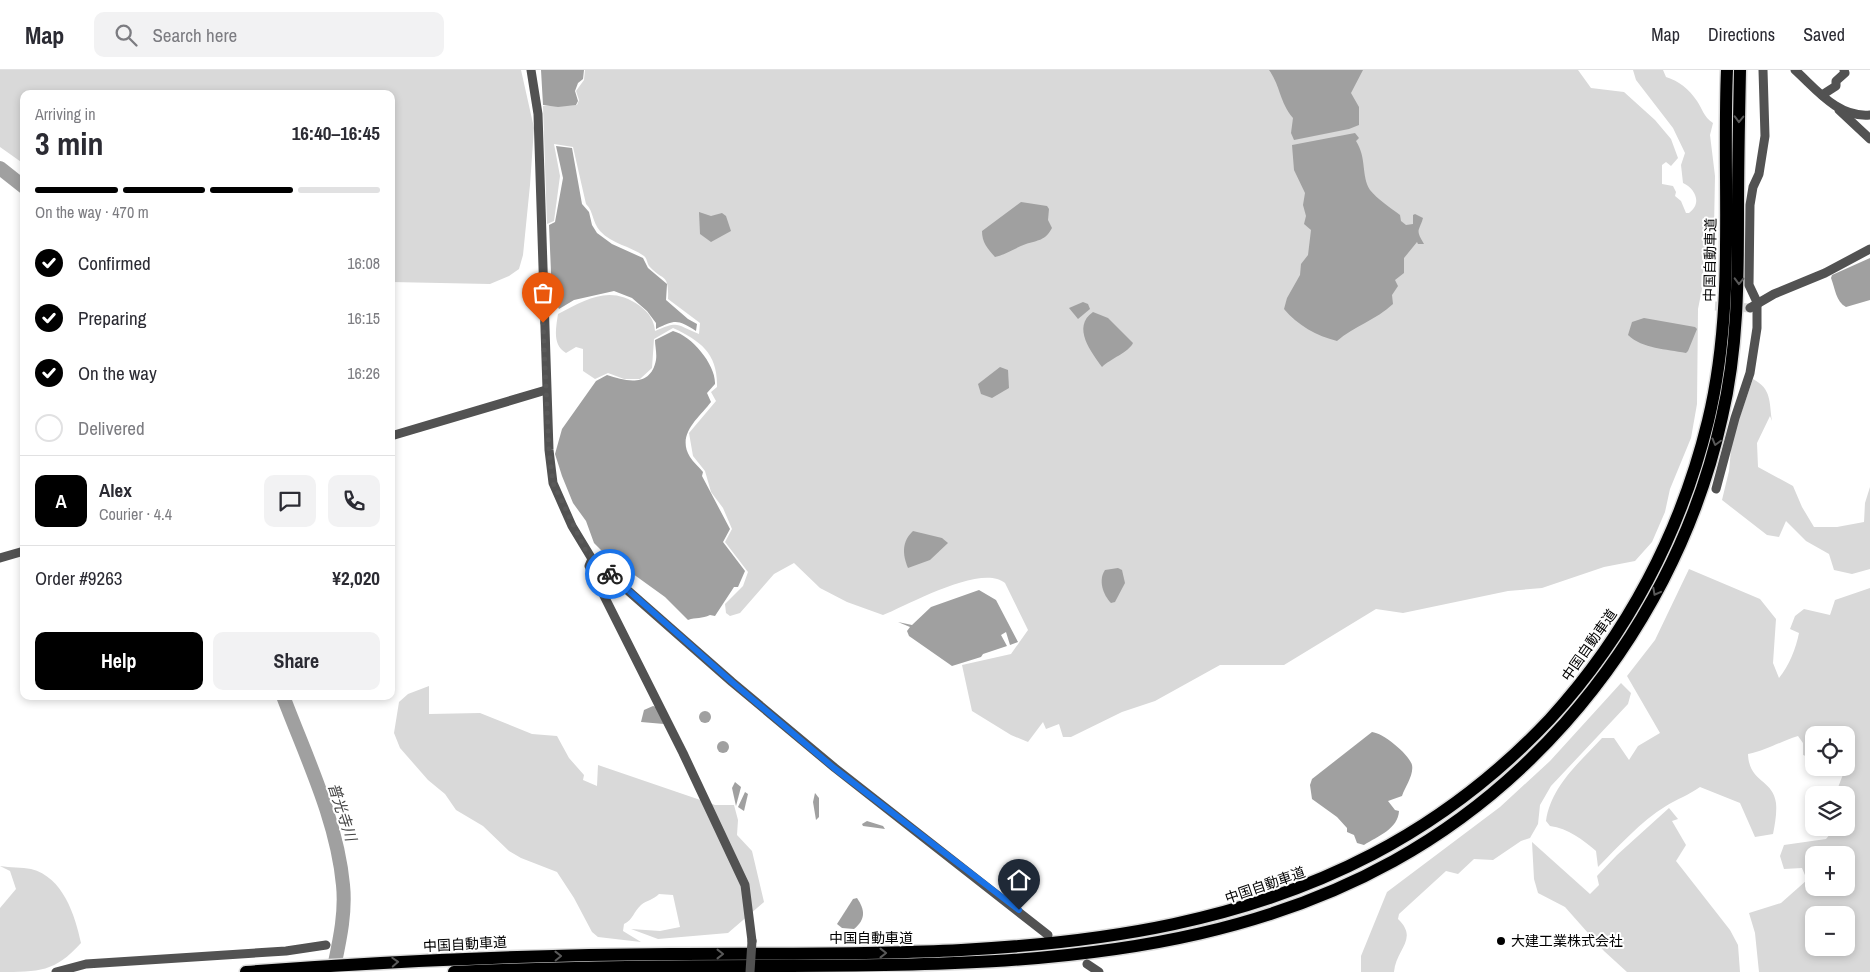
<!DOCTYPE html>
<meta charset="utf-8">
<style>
body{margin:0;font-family:"Archivo Narrow","Noto Sans JP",sans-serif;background:#f2f2f3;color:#2b2b33;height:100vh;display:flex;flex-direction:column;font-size:19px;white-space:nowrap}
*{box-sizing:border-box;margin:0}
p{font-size:16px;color:#7c7c81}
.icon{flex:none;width:28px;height:28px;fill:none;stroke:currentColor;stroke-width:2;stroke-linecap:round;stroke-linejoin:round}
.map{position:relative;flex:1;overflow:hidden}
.side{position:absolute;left:20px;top:20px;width:375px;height:610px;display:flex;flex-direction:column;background:#fff;border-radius:10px;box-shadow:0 2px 8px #0003}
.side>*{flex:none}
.controls{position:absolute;left:1805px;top:656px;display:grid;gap:10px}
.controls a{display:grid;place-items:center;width:50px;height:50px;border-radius:10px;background:#fff;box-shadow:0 2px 8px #0003;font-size:25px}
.pin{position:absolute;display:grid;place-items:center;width:42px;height:42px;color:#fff;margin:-51px -21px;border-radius:50% 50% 50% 0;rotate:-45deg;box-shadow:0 0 5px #0007}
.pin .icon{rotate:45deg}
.courier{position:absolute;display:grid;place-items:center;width:50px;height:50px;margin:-25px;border:4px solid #1a73e8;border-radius:50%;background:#fff;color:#222;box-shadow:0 1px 6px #0007}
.head em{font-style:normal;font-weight:700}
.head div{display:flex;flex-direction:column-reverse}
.head{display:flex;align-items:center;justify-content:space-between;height:85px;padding:0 15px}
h1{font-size:32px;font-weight:700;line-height:38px}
.bar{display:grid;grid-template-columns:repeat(4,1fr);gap:8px 5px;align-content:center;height:60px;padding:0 15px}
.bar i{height:6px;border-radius:4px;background:#e1e1e2}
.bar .active{background:#000}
.bar p{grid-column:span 4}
.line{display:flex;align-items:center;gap:12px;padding:0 15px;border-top:1px solid #e1e1e2}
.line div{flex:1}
.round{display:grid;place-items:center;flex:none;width:52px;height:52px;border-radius:10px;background:#f2f2f3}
ol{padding:0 15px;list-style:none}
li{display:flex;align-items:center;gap:15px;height:55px}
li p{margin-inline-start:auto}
li .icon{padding:5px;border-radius:50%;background:#000;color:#fff;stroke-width:4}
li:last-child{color:#7c7c81}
li i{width:28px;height:28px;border:2px solid #e1e1e2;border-radius:50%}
.action{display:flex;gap:10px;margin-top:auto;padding:10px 15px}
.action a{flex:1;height:58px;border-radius:10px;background:#000;color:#fff;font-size:20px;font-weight:700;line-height:58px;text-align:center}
.action a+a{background:#f2f2f3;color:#2b2b33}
header{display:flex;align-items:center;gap:30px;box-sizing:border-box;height:70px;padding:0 25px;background:#fff;border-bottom:1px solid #e1e1e2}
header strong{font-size:24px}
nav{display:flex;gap:28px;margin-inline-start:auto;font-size:18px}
.search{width:350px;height:45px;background:#f2f2f3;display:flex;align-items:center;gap:12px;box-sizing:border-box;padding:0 18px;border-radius:10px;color:#7c7c81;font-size:19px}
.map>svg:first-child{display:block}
.green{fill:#d9d9d9;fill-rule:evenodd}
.water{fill:#a0a0a0}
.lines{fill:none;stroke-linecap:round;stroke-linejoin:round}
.river{stroke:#a0a0a0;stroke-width:14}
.minor-tunnel{stroke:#d9d9d9;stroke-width:9;stroke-dasharray:9 4.5;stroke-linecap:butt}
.highway-casing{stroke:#dbdbdb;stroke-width:15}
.minor{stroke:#525252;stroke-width:9}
.highway{stroke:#000;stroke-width:12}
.minor-bridge{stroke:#525252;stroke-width:9}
.oneway{stroke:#595959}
.done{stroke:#595959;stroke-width:5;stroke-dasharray:0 9}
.route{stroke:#1a73e8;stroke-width:6}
.poi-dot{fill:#000;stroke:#fff;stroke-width:2}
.labels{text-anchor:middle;stroke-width:4;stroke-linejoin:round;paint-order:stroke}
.street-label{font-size:14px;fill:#000;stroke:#fff}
.poi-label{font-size:14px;fill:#000;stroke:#fff;text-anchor:start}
.water-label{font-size:15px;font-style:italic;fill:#414141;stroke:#fff}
</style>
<header>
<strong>Map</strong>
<div class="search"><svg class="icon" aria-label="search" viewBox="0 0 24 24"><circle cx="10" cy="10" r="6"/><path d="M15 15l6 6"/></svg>Search here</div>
<nav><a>Map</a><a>Directions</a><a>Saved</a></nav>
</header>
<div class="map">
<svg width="1870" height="902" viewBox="0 0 1870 902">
<rect width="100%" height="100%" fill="#fff"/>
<g class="green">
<path d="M0,0H521L534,58L530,115L523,185L519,199L509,206L490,214L391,212V24H24V94L0,77Z"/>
<path d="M585,0H1578L1591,18L1624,22L1655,50L1671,69L1678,88L1671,96L1666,92L1662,95V114L1673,116L1676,122L1675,126L1681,131L1686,143H1689C1702,134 1696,119 1683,113L1681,95L1685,83L1673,58L1636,10L1633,0H1663L1666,7C1679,11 1689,19 1697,31C1703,40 1703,46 1713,53L1710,65L1715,106L1714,159L1698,239L1697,334L1691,368L1670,419L1665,442L1652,472L1635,491L1604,497L1542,518L1508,521L1403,543L1376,539L1284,595H1220L1155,631L1122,642L1071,667H1063L1059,654L1046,659L1043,652L1028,672L1011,665L972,641L962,595L1011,584L1028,560L1005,513C982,493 908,535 883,545L847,532L820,518L794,493L774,504L740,543L730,546L726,543L725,534L743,516L748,502L725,472L732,459L723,438L711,422L705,401L693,386L689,363L716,331L711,322L717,317C718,284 701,271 673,258L654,269L652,298L640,309H624L608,303L595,309L583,301V279L576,277L566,283C552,275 556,258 558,244C587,229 610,214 640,236C649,243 654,250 655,261C680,250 676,255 699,264L700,253L668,229C669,202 663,212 649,196C647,193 647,188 644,186C630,176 612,174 600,161C592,152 594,142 586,134L573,77L554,74L560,106L554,151L547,154L543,36L577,35L579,30L576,21L584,10Z"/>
<path d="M1753,309C1772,319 1769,332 1772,351L1770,346L1757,373L1758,397L1793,416L1802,437L1814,457H1837L1864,452L1865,433L1870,417V499L1852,504L1834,500L1829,484L1806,471L1786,451L1779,467L1767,465L1722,430L1729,401L1732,369Z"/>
<path d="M1689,499L1760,529L1776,549L1773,593L1779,608C1789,596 1796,578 1799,563L1790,559L1795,546L1804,539L1830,545L1835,530L1870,518V902H1759L1755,863L1749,843L1781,833L1807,810L1802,798L1784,799L1780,786L1784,775L1826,769L1835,758H1846V725H1838L1837,720L1844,702L1841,698H1846V665H1814V689L1803,685V673L1798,666C1779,672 1767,680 1748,684C1749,713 1773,709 1776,733C1777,743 1775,754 1773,764L1755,767L1740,733L1700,717C1689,725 1677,729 1666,736C1640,752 1619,776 1598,797L1596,781C1583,770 1568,758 1550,756L1546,751C1551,716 1579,693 1602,668H1614L1629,690L1638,676L1660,663L1627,606L1655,570ZM1814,785H1846V818H1814ZM1814,845H1846V878H1814Z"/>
<path d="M1621,613L1631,623L1628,634L1551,716L1540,735L1538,754L1530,768L1521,771L1493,790L1474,789L1458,804L1446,801L1399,844L1398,849C1419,869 1396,879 1394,902H1361V886L1387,822L1500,737L1550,691Z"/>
<path d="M429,616V644L480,643L532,664L557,666L569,688L584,705L583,710L597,716L598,695L715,735H734L738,750L737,765L752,781L764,832L728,863L658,869L631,859L660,861L680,857L673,825L659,824C653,830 647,830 641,835C634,841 633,850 624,854L623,861L641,872L598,867L592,862L574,828L557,802L521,788L509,781L483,756L456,740L445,724L428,710L400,678L394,663L399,632L408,624Z"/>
<path d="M1669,738L1678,749L1672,751L1686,775L1676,791L1730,860L1738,875L1740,902H1627L1604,881L1565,837L1538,823L1534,809L1532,772L1590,824L1599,815L1597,806L1617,785Z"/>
<path d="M0,796C10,798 22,797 31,799C63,807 75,845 81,873C55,902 39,902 0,902V838L16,819L10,801Z"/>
</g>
<g class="water">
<path d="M541,0H584L583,9L578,13L575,21L578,31L576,35L558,37L543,35Z"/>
<path d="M1269,0H1363L1351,23L1359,37V55L1349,59L1294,70L1291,63L1293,48C1279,31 1281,17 1269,0Z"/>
<path d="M1355,63L1359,68L1356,71C1367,88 1361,106 1370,120C1377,129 1391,138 1400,145L1401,151L1406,155L1413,154V145L1415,144L1423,148C1419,162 1415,159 1424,174H1418L1417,172L1404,188V203L1395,210L1398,216L1392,225L1393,234C1376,250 1354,256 1337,271C1317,266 1297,255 1284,239L1287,228L1300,205L1301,194L1308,185L1311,160L1304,154L1306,146L1303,135L1305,123L1294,100L1292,75Z"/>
<path d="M556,76L572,78L582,134L589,142L592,155L597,163L612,174L643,188L648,198L667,214L666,230L688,249L697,254L696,261C678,250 676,249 656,259V253L647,241L632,228L614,221L574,230L559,239L552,226L549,155L555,152L563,108Z"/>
<path d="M1021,132L1047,136L1049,139L1048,150L1052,158C1045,171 1038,170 1026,174C1015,178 1007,184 995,187C988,179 982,173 982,161Z"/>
<path d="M699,142L711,146L722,143L726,146L731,161L711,172L700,164Z"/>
<path d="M1870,188V230L1846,237C1836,232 1835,218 1831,208L1832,205Z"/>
<path d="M1083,232L1088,234L1090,239L1078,249L1069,238Z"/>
<path d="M1093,242L1108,248L1133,273C1129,282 1110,289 1102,297C1092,283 1071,257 1093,242Z"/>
<path d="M1644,248L1695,257L1697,259L1688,281L1686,283C1666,279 1643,279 1628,265L1632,252Z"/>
<path d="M673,261C692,266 716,295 715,314L707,323L711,332C699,348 676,364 690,387C693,392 699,397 703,402L702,406L730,459L723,472L745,501L738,517H734L715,546L710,545C702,549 696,547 688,550L665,527L604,483L594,473L586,451L573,433L562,406L555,384L562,359L596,311L607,305C627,312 651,317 656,290C657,283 655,276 655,270Z"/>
<path d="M1000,297L1008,300L1009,318L992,328L981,324L978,314Z"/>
<path d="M913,461L942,468L948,473L930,490L908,498C902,484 902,471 913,461Z"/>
<path d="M1118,498L1122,500L1125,513L1115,532L1111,533C1103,525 1098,510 1105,500Z"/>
<path d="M979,520L996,530L1018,572L1010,575L1006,562L1001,565L1007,576L983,584L981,587L952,596L909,566L907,561L910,557L898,552L912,555L931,537Z"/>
<path d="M653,636L656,637L664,654L641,652L644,640Z"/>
<circle cx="705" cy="647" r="6"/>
<path d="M1372,662C1383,663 1409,684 1412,695C1414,705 1405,717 1402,726L1388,731L1395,740L1399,741C1398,759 1378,766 1364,775L1357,773L1354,765L1347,762V758L1337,747L1312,729L1310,715L1312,709Z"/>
<circle cx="723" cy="677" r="6"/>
<path d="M735,712L741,717L736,736L732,718Z"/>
<path d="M745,722L748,724L744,741L738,737Z"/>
<path d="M815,723L819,728V747L816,750L813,732Z"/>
<path d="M867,751L883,756L885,759L863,756L862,754Z"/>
<path d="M857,828C865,840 866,849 854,859L842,858L837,854L853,829Z"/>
</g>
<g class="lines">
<g class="river">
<path d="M0,98L24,117"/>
<path d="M283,626C306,687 337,750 343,815C346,844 339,873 333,902"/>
</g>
<path class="minor-tunnel" d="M1715,236L1750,238"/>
<defs>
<g id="highway">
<path d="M246,902C387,891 528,885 670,884C989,882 1312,902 1550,649C1627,565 1681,462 1708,351C1736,236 1722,117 1727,0"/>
<path d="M454,902C561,897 667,896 774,896C1067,896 1354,890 1565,653C1642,566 1697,461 1722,347C1738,279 1738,211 1738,141C1738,94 1739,47 1740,0"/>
</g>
</defs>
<use href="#highway" class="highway-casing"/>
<g class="minor">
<path d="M531,0L538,44L549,380L553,413L572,456L592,489L732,612L835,698L1048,865"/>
<path d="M1795,0C1817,20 1838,48 1870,45"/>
<path d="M1822,25L1836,16V11L1845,3L1844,0"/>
<path d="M1839,40L1870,69"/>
<path d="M1750,238L1774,224L1825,203L1870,179"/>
<path d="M391,366L546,320"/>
<path d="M1716,419L1735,348L1750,303L1757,258V232L1749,215L1750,135L1753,117L1759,104L1765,66L1763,0"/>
<path d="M0,488L24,481"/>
<path d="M592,489L589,496L683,683L745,815L752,871"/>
<path d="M1087,894L1099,902"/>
<path d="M56,902L86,894L286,881L326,875"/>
</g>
<use href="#highway" class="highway"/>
<path class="minor-bridge" d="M750,902L752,871"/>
</g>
<defs><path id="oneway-chevron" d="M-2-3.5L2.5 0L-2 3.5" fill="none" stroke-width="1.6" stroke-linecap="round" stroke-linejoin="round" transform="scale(1.25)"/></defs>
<g class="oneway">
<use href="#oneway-chevron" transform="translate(1739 49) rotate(91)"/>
<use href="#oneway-chevron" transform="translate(1739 211) rotate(91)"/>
<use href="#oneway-chevron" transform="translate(1716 372) rotate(105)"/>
<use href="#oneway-chevron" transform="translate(1656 522) rotate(118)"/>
<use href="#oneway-chevron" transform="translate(883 883)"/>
<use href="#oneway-chevron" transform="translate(720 884)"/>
<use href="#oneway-chevron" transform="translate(558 886) rotate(-1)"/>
<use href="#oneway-chevron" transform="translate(395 892) rotate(-3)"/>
</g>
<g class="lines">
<path class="done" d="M543,253L549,380L553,413L586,481L610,504"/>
<path class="route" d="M610,504L732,612L834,698L1019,840"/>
</g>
<circle class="poi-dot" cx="1501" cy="871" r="5"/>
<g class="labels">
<g class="street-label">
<text transform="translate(1710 190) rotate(-89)" y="5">中国自動車道</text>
<text transform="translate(1589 575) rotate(-55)" y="5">中国自動車道</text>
<text transform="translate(1265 815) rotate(-19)" y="5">中国自動車道</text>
<text x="871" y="873">中国自動車道</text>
<text transform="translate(465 874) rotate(-3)" y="5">中国自動車道</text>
</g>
<g class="poi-label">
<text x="1511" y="876">大建工業株式会社</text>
</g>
<g class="water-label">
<text transform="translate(342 742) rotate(72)" y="5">普光寺川</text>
</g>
</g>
</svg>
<div class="controls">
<a><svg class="icon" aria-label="locate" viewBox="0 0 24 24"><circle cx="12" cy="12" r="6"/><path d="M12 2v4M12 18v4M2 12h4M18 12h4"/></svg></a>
<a><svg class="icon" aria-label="layers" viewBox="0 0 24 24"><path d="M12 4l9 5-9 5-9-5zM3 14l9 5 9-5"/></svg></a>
<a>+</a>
<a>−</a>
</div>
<div class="pin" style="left:543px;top:253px;background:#ea580c"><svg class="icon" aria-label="bag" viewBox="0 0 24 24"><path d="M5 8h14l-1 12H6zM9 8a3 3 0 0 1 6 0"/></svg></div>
<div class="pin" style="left:1019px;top:840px;background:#1f2937"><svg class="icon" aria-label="home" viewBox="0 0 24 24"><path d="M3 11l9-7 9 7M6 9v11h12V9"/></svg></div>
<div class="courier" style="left:610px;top:504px"><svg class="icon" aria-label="bike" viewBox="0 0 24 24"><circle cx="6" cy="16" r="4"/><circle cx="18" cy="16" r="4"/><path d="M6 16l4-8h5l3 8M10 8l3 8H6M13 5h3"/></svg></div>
<section class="side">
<div class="head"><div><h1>3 min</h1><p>Arriving in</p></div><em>16:40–16:45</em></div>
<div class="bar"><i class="active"></i><i class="active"></i><i class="active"></i><i></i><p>On the way · 470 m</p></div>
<ol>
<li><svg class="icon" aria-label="check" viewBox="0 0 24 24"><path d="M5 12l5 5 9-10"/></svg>Confirmed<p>16:08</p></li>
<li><svg class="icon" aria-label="check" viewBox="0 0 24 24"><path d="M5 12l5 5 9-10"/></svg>Preparing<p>16:15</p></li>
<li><svg class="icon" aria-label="check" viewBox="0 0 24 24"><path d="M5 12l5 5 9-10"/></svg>On the way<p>16:26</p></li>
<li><i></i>Delivered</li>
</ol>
<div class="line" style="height:90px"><b class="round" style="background:#000;color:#fff">A</b><div><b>Alex</b><p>Courier · 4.4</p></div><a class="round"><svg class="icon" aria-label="chat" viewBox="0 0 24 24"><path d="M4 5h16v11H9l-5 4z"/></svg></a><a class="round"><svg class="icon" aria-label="phone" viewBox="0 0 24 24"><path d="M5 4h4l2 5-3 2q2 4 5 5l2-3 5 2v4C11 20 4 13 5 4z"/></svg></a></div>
<div class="line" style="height:65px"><div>Order #9263</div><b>¥2,020</b></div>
<div class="action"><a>Help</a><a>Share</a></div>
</section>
</div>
